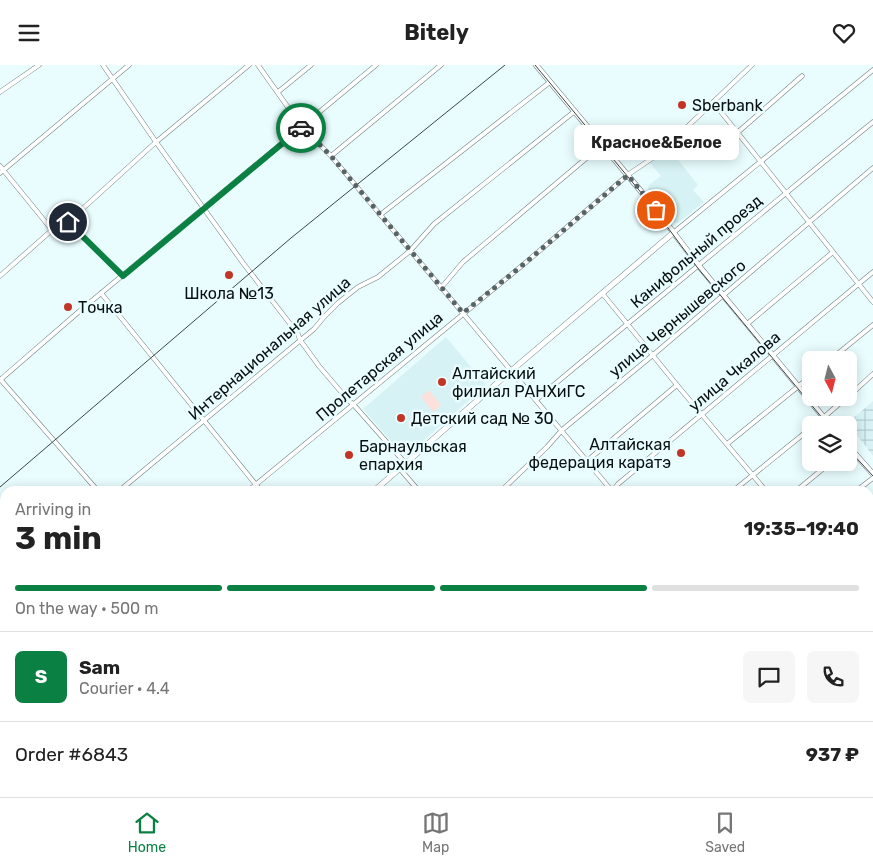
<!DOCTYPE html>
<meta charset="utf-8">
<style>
body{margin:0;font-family:Rubik,sans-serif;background:#f6f6f6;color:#222;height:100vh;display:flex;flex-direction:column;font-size:19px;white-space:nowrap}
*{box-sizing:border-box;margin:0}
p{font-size:16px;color:#767676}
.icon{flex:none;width:28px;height:28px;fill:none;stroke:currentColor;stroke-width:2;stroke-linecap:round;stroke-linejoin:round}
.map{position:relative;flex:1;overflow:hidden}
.drawer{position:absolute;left:0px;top:421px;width:874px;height:311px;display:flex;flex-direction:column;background:#fff;border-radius:15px 15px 0 0;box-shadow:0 2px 12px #0003}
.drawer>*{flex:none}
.needle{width:32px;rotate:173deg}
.tools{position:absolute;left:802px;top:286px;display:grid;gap:10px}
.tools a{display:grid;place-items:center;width:55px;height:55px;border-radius:8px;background:#fff;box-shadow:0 2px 12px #0003;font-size:25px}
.pin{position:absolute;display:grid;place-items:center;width:42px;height:42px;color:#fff;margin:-21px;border:2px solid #fff;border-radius:50%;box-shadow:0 1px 5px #0007}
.courier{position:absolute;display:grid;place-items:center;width:50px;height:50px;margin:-25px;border:4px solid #0b8043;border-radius:50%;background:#fff;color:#222;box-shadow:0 1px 6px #0007}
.bubble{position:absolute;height:35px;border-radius:8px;background:#fff;box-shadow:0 2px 12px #0003;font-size:16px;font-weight:700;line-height:35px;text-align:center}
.overview em{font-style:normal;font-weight:700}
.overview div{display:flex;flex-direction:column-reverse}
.overview{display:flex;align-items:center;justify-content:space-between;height:85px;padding:0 15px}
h1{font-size:32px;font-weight:700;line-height:38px}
.bar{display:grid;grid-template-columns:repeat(4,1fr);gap:8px 5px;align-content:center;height:60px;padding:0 15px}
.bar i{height:6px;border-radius:4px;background:#e0e0e0}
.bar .current{background:#0b8043}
.bar p{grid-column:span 4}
.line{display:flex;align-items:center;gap:12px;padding:0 15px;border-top:1px solid #e0e0e0}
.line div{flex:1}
.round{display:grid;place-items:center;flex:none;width:52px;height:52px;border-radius:8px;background:#f6f6f6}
header{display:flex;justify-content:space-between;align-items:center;height:65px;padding:0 15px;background:#fff;font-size:22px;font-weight:700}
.menu{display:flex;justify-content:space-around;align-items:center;height:70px;border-top:1px solid #e0e0e0;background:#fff;font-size:14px;color:#767676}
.menu a{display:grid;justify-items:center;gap:2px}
.menu .current{color:#0b8043}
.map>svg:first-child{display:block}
.built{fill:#d6f2f4}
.industrial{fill:url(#industrial-grid)}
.grass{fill:url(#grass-dots)}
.pitch{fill:#fce0db}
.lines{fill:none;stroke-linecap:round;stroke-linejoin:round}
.minor-casing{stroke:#708183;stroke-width:5}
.major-casing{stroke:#708183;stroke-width:6}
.minor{stroke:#fff;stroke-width:4}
.major{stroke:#fff;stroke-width:5}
.tram{stroke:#3b4546;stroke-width:1}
.done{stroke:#576364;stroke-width:5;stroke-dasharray:0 9}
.route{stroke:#0b8043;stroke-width:6}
.poi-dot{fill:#c23525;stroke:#e9fdff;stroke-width:2}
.labels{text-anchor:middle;stroke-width:5;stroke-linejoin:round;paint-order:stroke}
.poi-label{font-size:16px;fill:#091011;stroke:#e9fdff;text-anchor:start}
.street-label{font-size:16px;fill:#091011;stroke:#e9fdff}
</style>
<header><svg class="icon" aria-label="menu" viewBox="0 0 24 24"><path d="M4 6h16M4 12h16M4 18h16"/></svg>Bitely<svg class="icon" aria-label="heart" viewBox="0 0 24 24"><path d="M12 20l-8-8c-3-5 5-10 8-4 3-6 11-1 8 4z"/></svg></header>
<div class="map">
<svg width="873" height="732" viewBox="0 0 873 732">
<defs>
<pattern id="industrial-grid" width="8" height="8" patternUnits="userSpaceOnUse" patternTransform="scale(1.25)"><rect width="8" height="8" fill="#d6f2f4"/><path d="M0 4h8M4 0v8" fill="none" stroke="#b6ced0"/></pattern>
<pattern id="grass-dots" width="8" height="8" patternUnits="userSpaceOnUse" patternTransform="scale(1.25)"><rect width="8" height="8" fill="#fce0db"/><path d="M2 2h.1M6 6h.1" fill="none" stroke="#d7bfbb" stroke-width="1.8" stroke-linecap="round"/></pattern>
</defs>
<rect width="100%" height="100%" fill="#e9fdff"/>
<g class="built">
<path d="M668,82L698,120L693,125L704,137L678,158H675L648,124L649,120L661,111L650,98Z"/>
<path d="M446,272L486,320L405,392L363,344Z"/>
<path d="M5,524V560L0,555V528Z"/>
<path d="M5,631V728H6L0,732V635Z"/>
</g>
<path class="industrial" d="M873,336V391L848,358Z"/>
<path class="grass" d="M270,728H288L292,732H264Z"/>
<path class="pitch" d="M429,325L441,340L433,347L421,332Z"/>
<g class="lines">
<defs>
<g id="minor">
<path d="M103,0L156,77L243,198L298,269L300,275L319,301L348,335L353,339L406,399"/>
<path d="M258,0L302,62L331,91L612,426"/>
<path d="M0,27L39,0"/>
<path d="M278,27L311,0"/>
<path d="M713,37L873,237"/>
<path d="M737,68L802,11"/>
<path d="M331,91L441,0"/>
<path d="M0,101L52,165"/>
<path d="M0,108L129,0"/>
<path d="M380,150L550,17"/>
<path d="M68,157L123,211"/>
<path d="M673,168L873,5"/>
<path d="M0,211L52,165L68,157L156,77L249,0"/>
<path d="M441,223L463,197L602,80"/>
<path d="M101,228L261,426"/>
<path d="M602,228L677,320L766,426"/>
<path d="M747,259L833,187"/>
<path d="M830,295L873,260"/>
<path d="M0,314L98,426"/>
<path d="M0,315L82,244L376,0"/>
<path d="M849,331L873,309"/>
<path d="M536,335C590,289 645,245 700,199C757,152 815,104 873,57"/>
<path d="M815,360L847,332"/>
<path d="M727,379L811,311"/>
<path d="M587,396L677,320"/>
<path d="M400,404L419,426"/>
<path d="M119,426L314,264L324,252L338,238L358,222L378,212L410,186L434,159L575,46"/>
<path d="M248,426L524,199L629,109L657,90L663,82L686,63L752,0"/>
<path d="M501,426L547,382L562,365L653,290L873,103"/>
<path d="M613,426L618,419L873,207"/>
<path d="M733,426L811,363"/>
<path d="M796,426L830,398"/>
<path d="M852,426L860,423L873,413"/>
<path d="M869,516L873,513"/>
<path d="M0,524L5,520"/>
<path d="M0,631L5,627"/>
<path d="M681,728L685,732"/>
<path d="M860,728L864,732"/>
<path d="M622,732L627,728"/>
<path d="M739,732L744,728"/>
<path d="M796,732L801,728"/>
</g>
<g id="major">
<path d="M536,0L654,142L699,201L830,360"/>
<path d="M849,382L873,409"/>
<path d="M374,426L511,306L673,168"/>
<path d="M0,564L5,570"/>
<path d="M0,582L5,588"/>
<path d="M127,728L131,732"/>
<path d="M141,728L145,732"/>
<path d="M5,732L10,728"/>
</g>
</defs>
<use href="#minor" class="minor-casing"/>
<use href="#major" class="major-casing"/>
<use href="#minor" class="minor"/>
<use href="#major" class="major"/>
<g class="tram">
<path d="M535,0L648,136L697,202L828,360"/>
<path d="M849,385L873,411"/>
<path d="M0,422L291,173L505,0"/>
<path d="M0,572L5,578"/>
<path d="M136,728L140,732"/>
</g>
</g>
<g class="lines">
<path class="done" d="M301,63L302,62L331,91L463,248L524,199L628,110L656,145"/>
<path class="route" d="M68,157L123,211L301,63"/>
</g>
<g class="poi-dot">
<circle cx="682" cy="40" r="5"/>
<circle cx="229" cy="210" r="5"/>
<circle cx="68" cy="242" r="5"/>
<circle cx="442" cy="317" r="5"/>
<circle cx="401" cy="353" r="5"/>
<circle cx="681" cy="388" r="5"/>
<circle cx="349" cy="390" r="5"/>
</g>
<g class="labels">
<g class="poi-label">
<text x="692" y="46">Sberbank</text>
<text x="229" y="234" text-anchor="middle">Школа №13</text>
<text x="78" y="248">Точка</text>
<text x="452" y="314">Алтайский<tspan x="452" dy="18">филиал РАНХиГС</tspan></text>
<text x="411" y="359">Детский сад № 30</text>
<text x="671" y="385" text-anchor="end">Алтайская<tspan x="671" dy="18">федерация каратэ</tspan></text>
<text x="359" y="387">Барнаульская<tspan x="359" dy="18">епархия</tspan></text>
</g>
<g class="street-label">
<text transform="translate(696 186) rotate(-40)" y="6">Канифольный проезд</text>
<text transform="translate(677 253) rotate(-40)" y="6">улица Чернышевского</text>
<text transform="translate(269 283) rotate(-41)" y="6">Интернациональная улица</text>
<text transform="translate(379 301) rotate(-40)" y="6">Пролетарская улица</text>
<text transform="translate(734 306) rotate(-40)" y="6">улица Чкалова</text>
</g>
</g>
</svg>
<div class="tools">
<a><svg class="needle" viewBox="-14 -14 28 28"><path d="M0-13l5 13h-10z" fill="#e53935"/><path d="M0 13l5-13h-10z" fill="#767676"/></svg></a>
<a><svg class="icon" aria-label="layers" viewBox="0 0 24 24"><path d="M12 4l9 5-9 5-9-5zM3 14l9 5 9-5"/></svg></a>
</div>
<div class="pin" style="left:656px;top:145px;background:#ea580c"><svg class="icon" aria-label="bag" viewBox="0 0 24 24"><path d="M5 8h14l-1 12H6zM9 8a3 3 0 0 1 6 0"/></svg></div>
<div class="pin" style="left:68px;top:157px;background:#1f2937"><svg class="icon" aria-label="home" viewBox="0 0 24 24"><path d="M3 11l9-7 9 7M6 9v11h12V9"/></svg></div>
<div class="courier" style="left:301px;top:63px"><svg class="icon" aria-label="car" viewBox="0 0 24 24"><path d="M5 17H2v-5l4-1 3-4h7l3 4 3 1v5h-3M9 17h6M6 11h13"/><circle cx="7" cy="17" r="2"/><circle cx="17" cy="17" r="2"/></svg></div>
<div class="bubble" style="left:574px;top:60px;width:165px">Красное&amp;Белое</div>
<section class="drawer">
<div class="overview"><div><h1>3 min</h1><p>Arriving in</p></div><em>19:35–19:40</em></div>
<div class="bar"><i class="current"></i><i class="current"></i><i class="current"></i><i></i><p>On the way · 500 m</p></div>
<div class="line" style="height:90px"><b class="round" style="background:#0b8043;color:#fff">S</b><div><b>Sam</b><p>Courier · 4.4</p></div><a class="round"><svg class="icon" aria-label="chat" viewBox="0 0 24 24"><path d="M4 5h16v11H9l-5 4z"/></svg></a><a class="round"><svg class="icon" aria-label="phone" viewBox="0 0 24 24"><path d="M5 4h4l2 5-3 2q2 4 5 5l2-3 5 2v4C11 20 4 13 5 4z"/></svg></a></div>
<div class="line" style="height:65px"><div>Order #6843</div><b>937 ₽</b></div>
</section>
</div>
<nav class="menu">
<a class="current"><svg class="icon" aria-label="home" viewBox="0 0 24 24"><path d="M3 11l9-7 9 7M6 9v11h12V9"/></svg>Home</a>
<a><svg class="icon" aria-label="map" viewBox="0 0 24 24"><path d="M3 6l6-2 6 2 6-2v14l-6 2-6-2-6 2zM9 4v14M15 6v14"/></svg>Map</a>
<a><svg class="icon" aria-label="saved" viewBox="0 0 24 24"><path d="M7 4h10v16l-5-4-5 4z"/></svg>Saved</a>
</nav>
